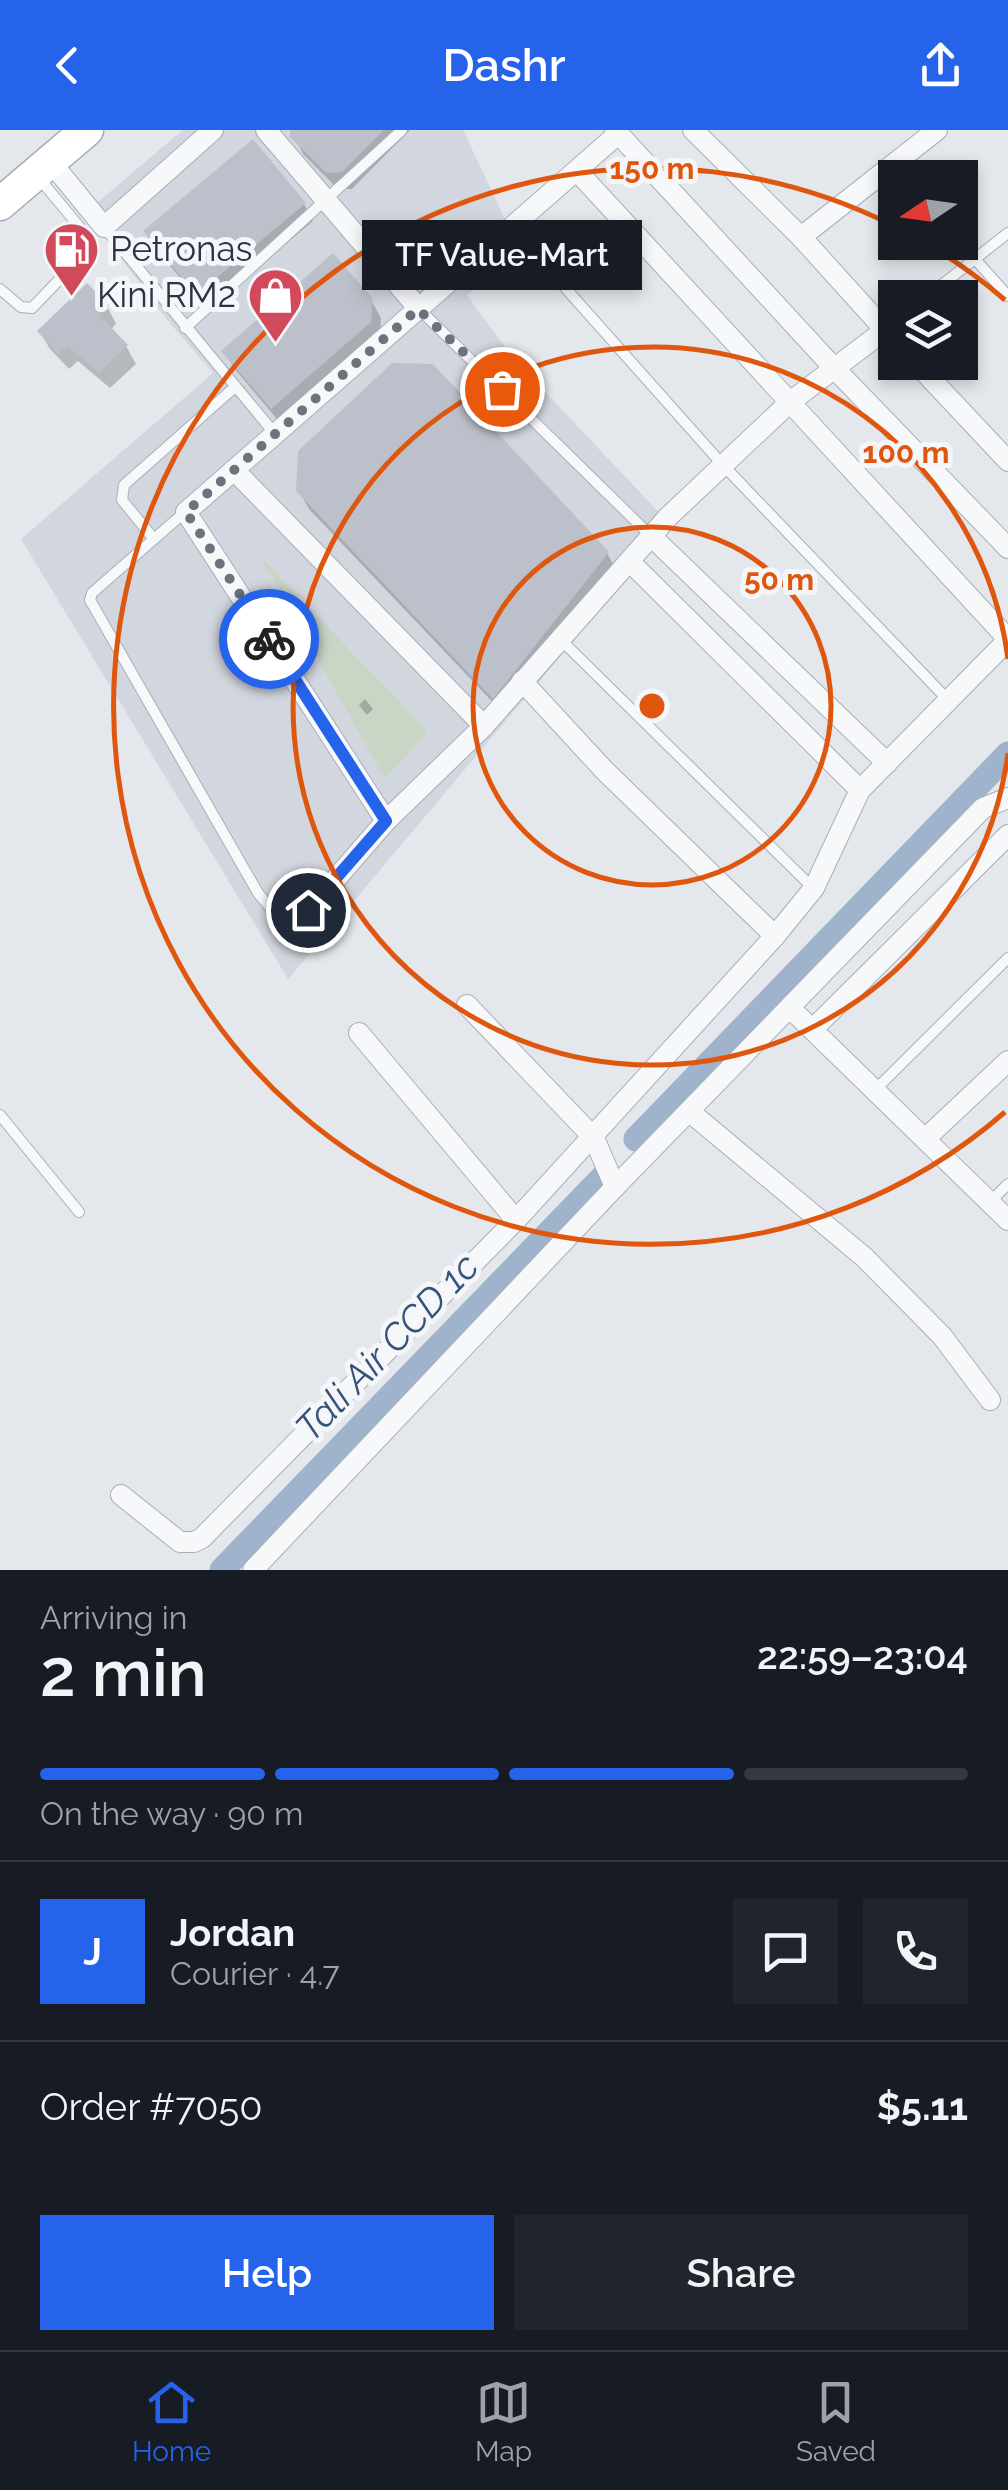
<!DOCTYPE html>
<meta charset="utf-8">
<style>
body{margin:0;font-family:Raleway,sans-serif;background:#20242c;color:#f1f3f6;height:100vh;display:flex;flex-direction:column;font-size:38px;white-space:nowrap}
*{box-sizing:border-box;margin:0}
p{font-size:32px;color:#9ea1a6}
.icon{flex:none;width:55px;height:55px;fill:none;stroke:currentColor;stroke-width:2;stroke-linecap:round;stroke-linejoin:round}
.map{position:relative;height:1440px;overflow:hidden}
.sheet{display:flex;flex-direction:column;background:#171b24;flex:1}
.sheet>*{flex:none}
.needle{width:65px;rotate:257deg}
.fabs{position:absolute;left:878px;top:30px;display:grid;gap:20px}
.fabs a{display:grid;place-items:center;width:100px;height:100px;border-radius:0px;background:#171b24;box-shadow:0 5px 15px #0003;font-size:50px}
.pin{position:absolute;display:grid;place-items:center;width:85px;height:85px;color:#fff;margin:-42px;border:5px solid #fff;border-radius:50%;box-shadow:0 2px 10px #0007}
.courier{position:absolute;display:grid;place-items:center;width:100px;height:100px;margin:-50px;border:8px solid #2563eb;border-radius:50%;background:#fff;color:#222;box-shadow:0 2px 12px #0007}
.bubble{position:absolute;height:70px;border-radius:0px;background:#171b24;box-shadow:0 5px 15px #0003;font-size:32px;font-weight:600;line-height:70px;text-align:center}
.overview em{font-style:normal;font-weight:600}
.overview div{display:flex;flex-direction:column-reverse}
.overview{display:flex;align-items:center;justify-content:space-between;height:170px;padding:0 40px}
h1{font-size:65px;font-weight:600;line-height:75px}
.bar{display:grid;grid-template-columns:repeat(4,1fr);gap:15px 10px;align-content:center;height:120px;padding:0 40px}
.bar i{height:12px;border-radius:8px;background:#363941}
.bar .current{background:#2563eb}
.bar p{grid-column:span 4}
.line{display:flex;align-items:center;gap:25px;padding:0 40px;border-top:2px solid #363941}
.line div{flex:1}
.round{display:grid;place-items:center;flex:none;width:105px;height:105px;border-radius:0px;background:#20242c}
.action{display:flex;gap:20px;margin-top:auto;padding:20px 40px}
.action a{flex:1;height:115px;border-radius:0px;background:#2563eb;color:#fff;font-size:40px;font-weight:600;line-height:115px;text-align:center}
.action a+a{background:#20242c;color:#f1f3f6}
header{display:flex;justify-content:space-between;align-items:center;height:130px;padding:0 40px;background:#2563eb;color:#fff;font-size:45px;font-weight:600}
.menu{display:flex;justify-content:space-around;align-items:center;height:140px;border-top:2px solid #363941;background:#171b24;font-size:28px;color:#9ea1a6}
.menu a{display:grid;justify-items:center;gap:5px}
.menu .current{color:#2563eb}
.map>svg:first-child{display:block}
.built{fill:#d2d6de}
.green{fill:#c9d6c5}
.shadow{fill:#0003}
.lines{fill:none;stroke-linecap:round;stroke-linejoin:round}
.canal{stroke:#9fb4cc;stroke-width:25}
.building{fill:#bbc0ca}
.service-casing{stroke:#a9aeb7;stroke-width:12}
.minor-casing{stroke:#a9aeb7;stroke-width:22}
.primary-casing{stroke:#a3abb8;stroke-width:35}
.service{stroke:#f7f8fa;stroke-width:10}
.minor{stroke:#f7f8fa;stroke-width:20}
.primary{stroke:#fff;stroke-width:32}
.done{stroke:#6c737f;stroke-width:10;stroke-dasharray:0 18}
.route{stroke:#2563eb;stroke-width:12}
.ring{fill:none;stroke:#df570f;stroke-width:5}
.labels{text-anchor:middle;stroke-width:10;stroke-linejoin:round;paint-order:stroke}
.poi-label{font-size:35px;fill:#2b3445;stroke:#f4f6f9;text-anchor:start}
.water-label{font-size:38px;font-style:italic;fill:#34527a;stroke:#f4f6f9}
.centre{fill:#df570f;stroke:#f4f6f9;stroke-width:5}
.ring-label{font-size:30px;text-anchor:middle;font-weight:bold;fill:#df570f;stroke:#f4f6f9;stroke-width:10;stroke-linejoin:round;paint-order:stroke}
</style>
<header><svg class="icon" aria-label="back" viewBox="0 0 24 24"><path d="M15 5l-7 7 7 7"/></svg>Dashr<svg class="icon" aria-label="share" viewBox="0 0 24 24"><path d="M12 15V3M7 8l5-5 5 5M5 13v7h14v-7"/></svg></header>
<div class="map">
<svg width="1008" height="1440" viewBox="0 0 1008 1440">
<rect width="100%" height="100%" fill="#e4e7ec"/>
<path class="built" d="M183,0H463L520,121L467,165L512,227L671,395L288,849L21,409L213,243L169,192L86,82Z"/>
<path class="green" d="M260,426L428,602L385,649Z"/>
<g class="shadow">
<path d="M292,0H410L352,59H338L303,24Z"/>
<path d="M304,74L313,91L207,180L156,119L146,102Z"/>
<path d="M371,170L381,188L380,210L282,295L234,238L224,221Z"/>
<path d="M107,176L116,194L110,200L126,216L136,234L110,258L78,231L69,239L50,219L40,202Z"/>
<path d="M299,361L607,423L617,441L504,584L309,379Z"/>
<path d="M365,569L373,579L367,585L359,575Z"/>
</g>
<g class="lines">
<g class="canal">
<path d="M636,1009L1008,624"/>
<path d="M222,1440L605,1045"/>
</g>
</g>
<g class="building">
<path d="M290,0H384L342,42L326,43L290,7Z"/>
<path d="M253,9L306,73L196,165L143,101Z"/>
<path d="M333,123L373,169L371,192L271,279L221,221Z"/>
<path d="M87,153L109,175L99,185L128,215L99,243L67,216L58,224L37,201Z"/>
<path d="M392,233L433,234L609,422L493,569L296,361L298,321Z"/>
</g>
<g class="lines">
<defs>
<g id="service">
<path d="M104,97L275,304"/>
<path d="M512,98L722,334L948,570"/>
<path d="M974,128L1008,166"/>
<path d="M0,159L21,177L32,178L82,126V100L39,48"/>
<path d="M925,168L1008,103"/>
<path d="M419,179L651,406"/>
<path d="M185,198L402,0"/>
<path d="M185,382L92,463L90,470L258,763L278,787L295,788L308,781"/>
<path d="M154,409L122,370L124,355L235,257"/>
<path d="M560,509L813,758"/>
<path d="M876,959L1008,828"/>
<path d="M0,985L79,1082"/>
<path d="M990,1072L1008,1054"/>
</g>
<g id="minor">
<path d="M266,0L419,179"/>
<path d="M615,0L834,238L1008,418"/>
<path d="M693,0L801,107L895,211"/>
<path d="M50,31L104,97L213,0"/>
<path d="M577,41L1008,509"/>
<path d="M801,107L937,0"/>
<path d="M915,232L1008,331"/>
<path d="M234,340L484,596"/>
<path d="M652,407L887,633"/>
<path d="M630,432L860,660"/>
<path d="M522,551L604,640L775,806"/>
<path d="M386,691L186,382L618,4"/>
<path d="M308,781L386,691L484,596L668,387L790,272L885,200"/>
<path d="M467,875L594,1008L615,1057"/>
<path d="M790,878L1008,1090"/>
<path d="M813,899L1008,705"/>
<path d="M359,903L516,1090"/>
<path d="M690,982L864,1127L942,1206L990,1270"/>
<path d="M926,1008L1008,931"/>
<path d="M121,1365L180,1412H194L202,1408L516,1090L775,806L814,758L860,660L1008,510"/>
<path d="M253,1440L615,1057L983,678L1008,668"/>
</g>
<path id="primary" d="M0,74L87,0"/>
</defs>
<use href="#service" class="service-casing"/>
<use href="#minor" class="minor-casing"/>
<use href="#primary" class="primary-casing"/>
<use href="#service" class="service"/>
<use href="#minor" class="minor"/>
<use href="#primary" class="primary"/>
</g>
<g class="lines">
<path class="done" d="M269,509L186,382L418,179L502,259"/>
<path class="route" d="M269,509L386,691L308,780"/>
</g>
<g class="ring">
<circle cx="652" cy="576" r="179"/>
<path d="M1008 623A359 359 0 1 1 1008 529"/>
<path d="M1005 982A538 538 0 1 1 892 95M929 115A538 538 0 0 1 1005 170"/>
</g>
<defs>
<symbol id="fuel-pin" viewBox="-11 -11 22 30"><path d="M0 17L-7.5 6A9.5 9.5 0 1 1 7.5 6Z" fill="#d1495b" stroke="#f4f6f9"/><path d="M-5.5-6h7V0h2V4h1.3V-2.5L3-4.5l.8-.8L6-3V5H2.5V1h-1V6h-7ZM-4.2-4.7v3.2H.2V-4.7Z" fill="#fff"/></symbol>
<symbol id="shop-pin" viewBox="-11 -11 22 30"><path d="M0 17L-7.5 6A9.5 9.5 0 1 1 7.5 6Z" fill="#d1495b" stroke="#f4f6f9"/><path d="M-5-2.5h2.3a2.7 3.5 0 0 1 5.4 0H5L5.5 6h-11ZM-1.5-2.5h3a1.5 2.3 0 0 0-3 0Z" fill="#fff"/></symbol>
</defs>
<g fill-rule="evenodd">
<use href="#fuel-pin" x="40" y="88" width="63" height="86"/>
<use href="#shop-pin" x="244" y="134" width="63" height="86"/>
</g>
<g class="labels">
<g class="poi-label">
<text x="110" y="131">Petronas</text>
<text x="236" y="177" text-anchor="end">Kini RM2</text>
</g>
<g class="water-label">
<text transform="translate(387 1217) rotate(-46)" y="13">Tali Air CCD 1c</text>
</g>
</g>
<circle cx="652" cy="576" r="15" class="centre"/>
<g class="ring-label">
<text x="652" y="49">150 m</text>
<text x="906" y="333">100 m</text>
<text x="779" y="460">50 m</text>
</g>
</svg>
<div class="fabs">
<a><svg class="needle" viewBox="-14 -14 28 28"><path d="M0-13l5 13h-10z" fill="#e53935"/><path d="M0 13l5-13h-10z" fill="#9ea1a6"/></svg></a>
<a><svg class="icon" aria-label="layers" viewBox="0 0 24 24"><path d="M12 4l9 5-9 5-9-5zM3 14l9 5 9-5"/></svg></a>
</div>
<div class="pin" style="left:502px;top:259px;background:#ea580c"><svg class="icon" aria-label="bag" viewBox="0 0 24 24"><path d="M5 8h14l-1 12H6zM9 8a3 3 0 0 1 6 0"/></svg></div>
<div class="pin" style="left:308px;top:780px;background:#1f2937"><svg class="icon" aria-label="home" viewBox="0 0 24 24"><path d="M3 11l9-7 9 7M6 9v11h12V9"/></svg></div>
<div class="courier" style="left:269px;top:509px"><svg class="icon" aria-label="bike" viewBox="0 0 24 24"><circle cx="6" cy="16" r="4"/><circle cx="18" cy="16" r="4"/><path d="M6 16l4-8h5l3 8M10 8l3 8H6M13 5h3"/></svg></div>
<div class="bubble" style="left:362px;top:90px;width:280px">TF Value-Mart</div>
</div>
<section class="sheet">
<div class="overview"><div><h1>2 min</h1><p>Arriving in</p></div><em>22:59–23:04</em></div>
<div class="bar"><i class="current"></i><i class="current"></i><i class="current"></i><i></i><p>On the way · 90 m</p></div>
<div class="line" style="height:180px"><b class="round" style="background:#2563eb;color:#fff">J</b><div><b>Jordan</b><p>Courier · 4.7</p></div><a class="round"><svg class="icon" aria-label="chat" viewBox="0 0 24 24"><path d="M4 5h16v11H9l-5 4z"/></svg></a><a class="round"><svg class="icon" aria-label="phone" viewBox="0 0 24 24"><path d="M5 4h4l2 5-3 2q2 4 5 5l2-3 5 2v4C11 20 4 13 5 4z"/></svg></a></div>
<div class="line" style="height:130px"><div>Order #7050</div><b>$5.11</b></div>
<div class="action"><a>Help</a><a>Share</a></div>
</section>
<nav class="menu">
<a class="current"><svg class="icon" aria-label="home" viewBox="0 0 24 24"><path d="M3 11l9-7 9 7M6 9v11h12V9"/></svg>Home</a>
<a><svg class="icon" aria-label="map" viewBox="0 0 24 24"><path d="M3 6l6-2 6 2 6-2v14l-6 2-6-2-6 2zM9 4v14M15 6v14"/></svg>Map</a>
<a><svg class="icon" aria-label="saved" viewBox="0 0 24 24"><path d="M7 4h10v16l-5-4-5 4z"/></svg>Saved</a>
</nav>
